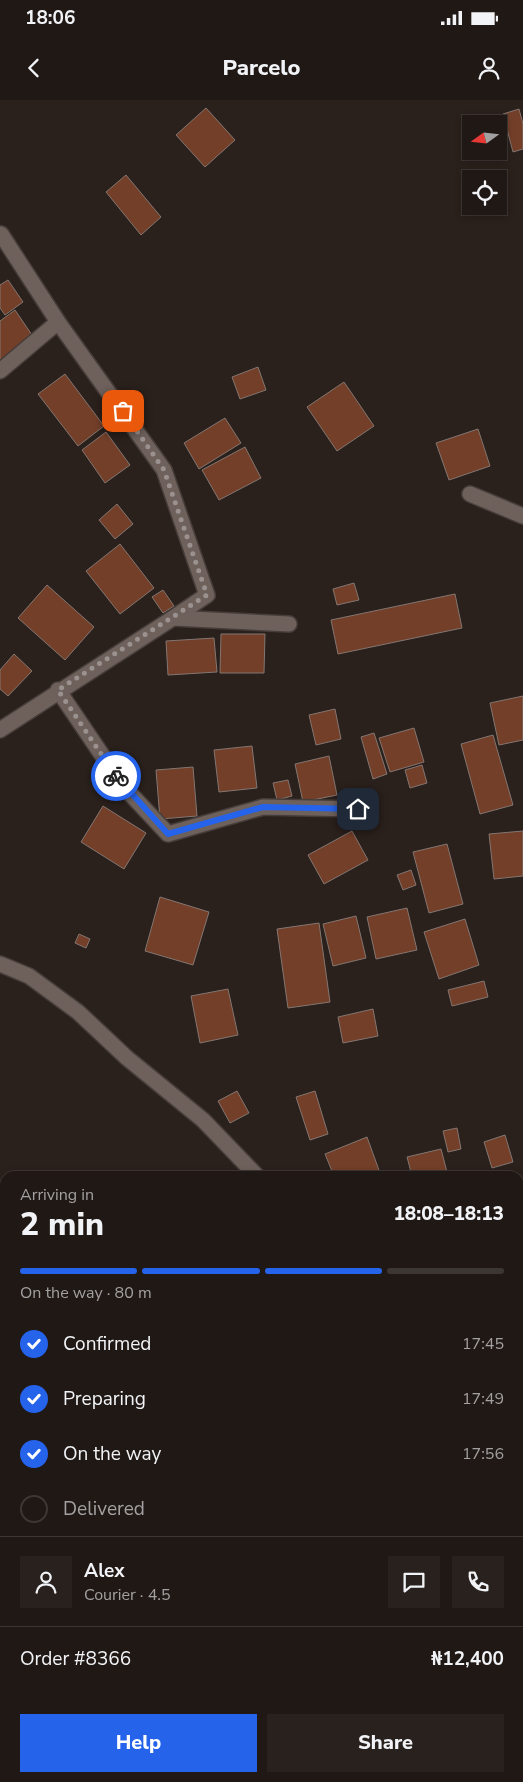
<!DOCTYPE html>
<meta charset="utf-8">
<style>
body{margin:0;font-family:"Nunito Sans",sans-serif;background:#28211e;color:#f1f3f6;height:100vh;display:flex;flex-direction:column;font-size:19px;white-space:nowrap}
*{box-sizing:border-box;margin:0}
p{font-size:16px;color:#a2a0a0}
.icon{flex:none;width:28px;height:28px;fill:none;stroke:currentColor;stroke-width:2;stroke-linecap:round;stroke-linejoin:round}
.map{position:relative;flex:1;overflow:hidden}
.sheet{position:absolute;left:0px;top:1071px;width:524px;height:611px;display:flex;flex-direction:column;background:#201815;border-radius:15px 15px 0 0;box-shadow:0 2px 8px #0003,0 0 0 1px #3d3734}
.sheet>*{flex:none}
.needle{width:32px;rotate:255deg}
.fabs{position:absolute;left:462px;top:15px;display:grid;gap:10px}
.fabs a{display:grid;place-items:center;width:45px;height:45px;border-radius:0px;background:#201815;box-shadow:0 2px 8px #0003,0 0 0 1px #3d3734;font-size:25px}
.pin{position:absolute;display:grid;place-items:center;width:42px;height:42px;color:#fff;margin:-21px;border-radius:10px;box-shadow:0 2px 8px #0006}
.courier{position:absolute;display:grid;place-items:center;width:50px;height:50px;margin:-25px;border:4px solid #2563eb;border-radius:50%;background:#fff;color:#222;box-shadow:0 1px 6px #0007}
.head em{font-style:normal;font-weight:800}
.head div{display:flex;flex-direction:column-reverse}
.head{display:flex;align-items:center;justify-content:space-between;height:85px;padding:0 20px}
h1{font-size:32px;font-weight:800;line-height:38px}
.bar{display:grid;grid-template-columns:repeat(4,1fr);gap:8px 5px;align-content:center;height:60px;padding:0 20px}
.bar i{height:6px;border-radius:4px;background:#3d3734}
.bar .current{background:#2563eb}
.bar p{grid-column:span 4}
.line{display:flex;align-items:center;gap:12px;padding:0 20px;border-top:1px solid #3d3734}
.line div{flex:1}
.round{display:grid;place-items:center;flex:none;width:52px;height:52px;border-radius:0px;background:#28211e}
ol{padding:0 20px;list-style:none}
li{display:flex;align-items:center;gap:15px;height:55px}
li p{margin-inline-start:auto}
li .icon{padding:5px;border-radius:50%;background:#2563eb;color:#fff;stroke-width:4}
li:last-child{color:#a2a0a0}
li i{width:28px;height:28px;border:2px solid #3d3734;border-radius:50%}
.primary-button{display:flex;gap:10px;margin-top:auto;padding:10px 20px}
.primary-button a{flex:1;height:58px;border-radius:0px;background:#2563eb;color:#fff;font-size:20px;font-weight:800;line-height:58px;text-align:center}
.primary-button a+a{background:#28211e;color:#f1f3f6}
.status{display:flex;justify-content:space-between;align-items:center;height:35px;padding:0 25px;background:#201815;direction:ltr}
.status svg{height:14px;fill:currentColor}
header{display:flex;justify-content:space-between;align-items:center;height:65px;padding:0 20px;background:#201815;font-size:22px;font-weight:800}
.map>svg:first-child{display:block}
.building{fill:#733f29;stroke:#837671}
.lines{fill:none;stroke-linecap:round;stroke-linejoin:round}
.street-casing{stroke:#463d3a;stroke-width:18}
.street{stroke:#6e615c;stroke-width:15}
.done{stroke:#9b9290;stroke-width:5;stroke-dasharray:0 9}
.route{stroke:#2563eb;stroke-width:6}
</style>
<div class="status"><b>18:06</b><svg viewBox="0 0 49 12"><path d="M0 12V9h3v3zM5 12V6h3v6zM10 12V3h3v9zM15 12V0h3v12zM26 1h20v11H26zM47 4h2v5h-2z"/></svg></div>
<header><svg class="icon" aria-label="back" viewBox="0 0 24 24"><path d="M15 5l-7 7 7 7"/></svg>Parcelo<svg class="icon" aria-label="person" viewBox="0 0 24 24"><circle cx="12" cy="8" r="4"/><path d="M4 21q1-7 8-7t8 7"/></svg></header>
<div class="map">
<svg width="523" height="1682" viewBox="0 0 523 1682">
<rect width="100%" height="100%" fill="#2a201c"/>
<g class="building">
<path d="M206,8L235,40L205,67L176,35Z"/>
<path d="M519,9L523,24V49L513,52L503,14Z"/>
<path d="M126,75L161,117L141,135L106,92Z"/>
<path d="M8,180L23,202L5,215L0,208V185Z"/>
<path d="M15,210L34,238L0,262V221Z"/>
<path d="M258,267L266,290L240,299L232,277Z"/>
<path d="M65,274L104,326L78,346L38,294Z"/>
<path d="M344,282L374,326L337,351L307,307Z"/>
<path d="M225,318L241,343L199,369L184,343Z"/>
<path d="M478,329L490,366L449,380L436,343Z"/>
<path d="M106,332L130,365L105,383L82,350Z"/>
<path d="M245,347L261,378L219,400L202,370Z"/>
<path d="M117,404L133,424L115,439L99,420Z"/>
<path d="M120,444L154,488L120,514L86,471Z"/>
<path d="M354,483L359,500L337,505L333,489Z"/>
<path d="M47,485L94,527L65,560L18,518Z"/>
<path d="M163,490L174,506L163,513L152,497Z"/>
<path d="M455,494L462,528L338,554L331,520Z"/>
<path d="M221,534H265L264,573H220Z"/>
<path d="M214,538L217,572L168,575L166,541Z"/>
<path d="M14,554L32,571L8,596L0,589V570Z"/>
<path d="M523,596V640L499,645L490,603Z"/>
<path d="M335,609L341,639L316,645L309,615Z"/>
<path d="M414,628L424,662L390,672L379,638Z"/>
<path d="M374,633L387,674L373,679L361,637Z"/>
<path d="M493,635L513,705L480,714L461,644Z"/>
<path d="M252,646L257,688L219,692L214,650Z"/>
<path d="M329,656L337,695L303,702L295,664Z"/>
<path d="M422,665L427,683L410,688L405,670Z"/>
<path d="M193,667L197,716L160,719L156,670Z"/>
<path d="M288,680L292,696L277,700L273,683Z"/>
<path d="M103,706L146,733L124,769L81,742Z"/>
<path d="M352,731L368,760L324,784L308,755Z"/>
<path d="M523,731V776L494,779L489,734Z"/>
<path d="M447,744L463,804L429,813L413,752Z"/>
<path d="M411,770L416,785L403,790L397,775Z"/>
<path d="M160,797L209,812L193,865L145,851Z"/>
<path d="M407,808L417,850L376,859L367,817Z"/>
<path d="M356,816L366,858L333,866L323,824Z"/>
<path d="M465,819L479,865L439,879L424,832Z"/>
<path d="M319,823L330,902L288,908L277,829Z"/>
<path d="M79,834L90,839L86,848L75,843Z"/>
<path d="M484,881L488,897L452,906L448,890Z"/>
<path d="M228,889L238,935L200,943L191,896Z"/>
<path d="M373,909L378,936L343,943L338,917Z"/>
<path d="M237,991L249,1013L230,1023L218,1001Z"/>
<path d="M315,991L328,1034L310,1040L296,997Z"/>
<path d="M457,1028L461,1049L448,1052L443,1031Z"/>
<path d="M505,1035L513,1062L492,1068L484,1042Z"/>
<path d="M367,1037L380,1073L373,1076H334L325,1054Z"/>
<path d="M441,1049L448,1076H412L407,1057Z"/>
<path d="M523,1170V1213L519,1215V1172Z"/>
</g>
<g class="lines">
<defs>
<g id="street">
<path d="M1,134L58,222L164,370L207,495L173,518"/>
<path d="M0,271L58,222"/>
<path d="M470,394L523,416"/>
<path d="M58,590L123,686L168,734L263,707L358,709"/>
<path d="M0,630L173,518L289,524"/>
<path d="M0,864L29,876L78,912L127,958L203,1020L257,1076"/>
<path d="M519,1265L523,1263"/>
<path d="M519,1277L523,1281"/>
</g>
</defs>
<use href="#street" class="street-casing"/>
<use href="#street" class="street"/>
</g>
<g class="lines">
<path class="done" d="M116,676L58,590L207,495L164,370L123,311"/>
<path class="route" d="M116,676L168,734L263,707L358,709"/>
</g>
</svg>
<div class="fabs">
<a><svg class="needle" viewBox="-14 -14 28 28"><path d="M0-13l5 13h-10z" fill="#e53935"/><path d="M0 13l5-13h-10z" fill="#a2a0a0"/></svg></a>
<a><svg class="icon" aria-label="locate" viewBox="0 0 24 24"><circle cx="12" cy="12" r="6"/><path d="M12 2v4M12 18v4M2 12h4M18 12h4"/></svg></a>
</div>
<div class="pin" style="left:123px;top:311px;background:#ea580c"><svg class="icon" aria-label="bag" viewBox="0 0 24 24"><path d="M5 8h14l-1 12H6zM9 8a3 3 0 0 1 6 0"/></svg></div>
<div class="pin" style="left:358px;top:709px;background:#1f2937"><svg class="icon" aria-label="home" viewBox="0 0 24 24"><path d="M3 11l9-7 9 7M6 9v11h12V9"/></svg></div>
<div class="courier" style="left:116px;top:676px"><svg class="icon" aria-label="bike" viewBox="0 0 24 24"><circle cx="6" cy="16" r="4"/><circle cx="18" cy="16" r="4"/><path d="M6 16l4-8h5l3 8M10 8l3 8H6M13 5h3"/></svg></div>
<section class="sheet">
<div class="head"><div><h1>2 min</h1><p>Arriving in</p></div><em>18:08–18:13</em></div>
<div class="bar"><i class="current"></i><i class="current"></i><i class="current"></i><i></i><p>On the way · 80 m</p></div>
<ol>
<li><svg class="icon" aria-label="check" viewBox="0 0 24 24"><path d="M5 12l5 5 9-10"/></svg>Confirmed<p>17:45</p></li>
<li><svg class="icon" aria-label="check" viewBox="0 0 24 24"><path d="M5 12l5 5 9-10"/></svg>Preparing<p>17:49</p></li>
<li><svg class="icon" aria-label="check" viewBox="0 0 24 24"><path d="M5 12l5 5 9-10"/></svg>On the way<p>17:56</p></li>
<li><i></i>Delivered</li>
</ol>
<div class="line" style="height:90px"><a class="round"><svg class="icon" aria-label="person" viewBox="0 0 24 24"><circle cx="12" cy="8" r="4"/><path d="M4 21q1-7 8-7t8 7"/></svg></a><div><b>Alex</b><p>Courier · 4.5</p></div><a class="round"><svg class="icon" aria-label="chat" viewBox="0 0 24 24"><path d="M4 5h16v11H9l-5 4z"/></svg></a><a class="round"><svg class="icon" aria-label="phone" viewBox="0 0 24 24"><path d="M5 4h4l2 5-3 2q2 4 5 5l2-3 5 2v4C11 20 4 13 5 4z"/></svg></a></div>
<div class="line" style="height:65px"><div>Order #8366</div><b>₦12,400</b></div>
<div class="primary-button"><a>Help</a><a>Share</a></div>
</section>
</div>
